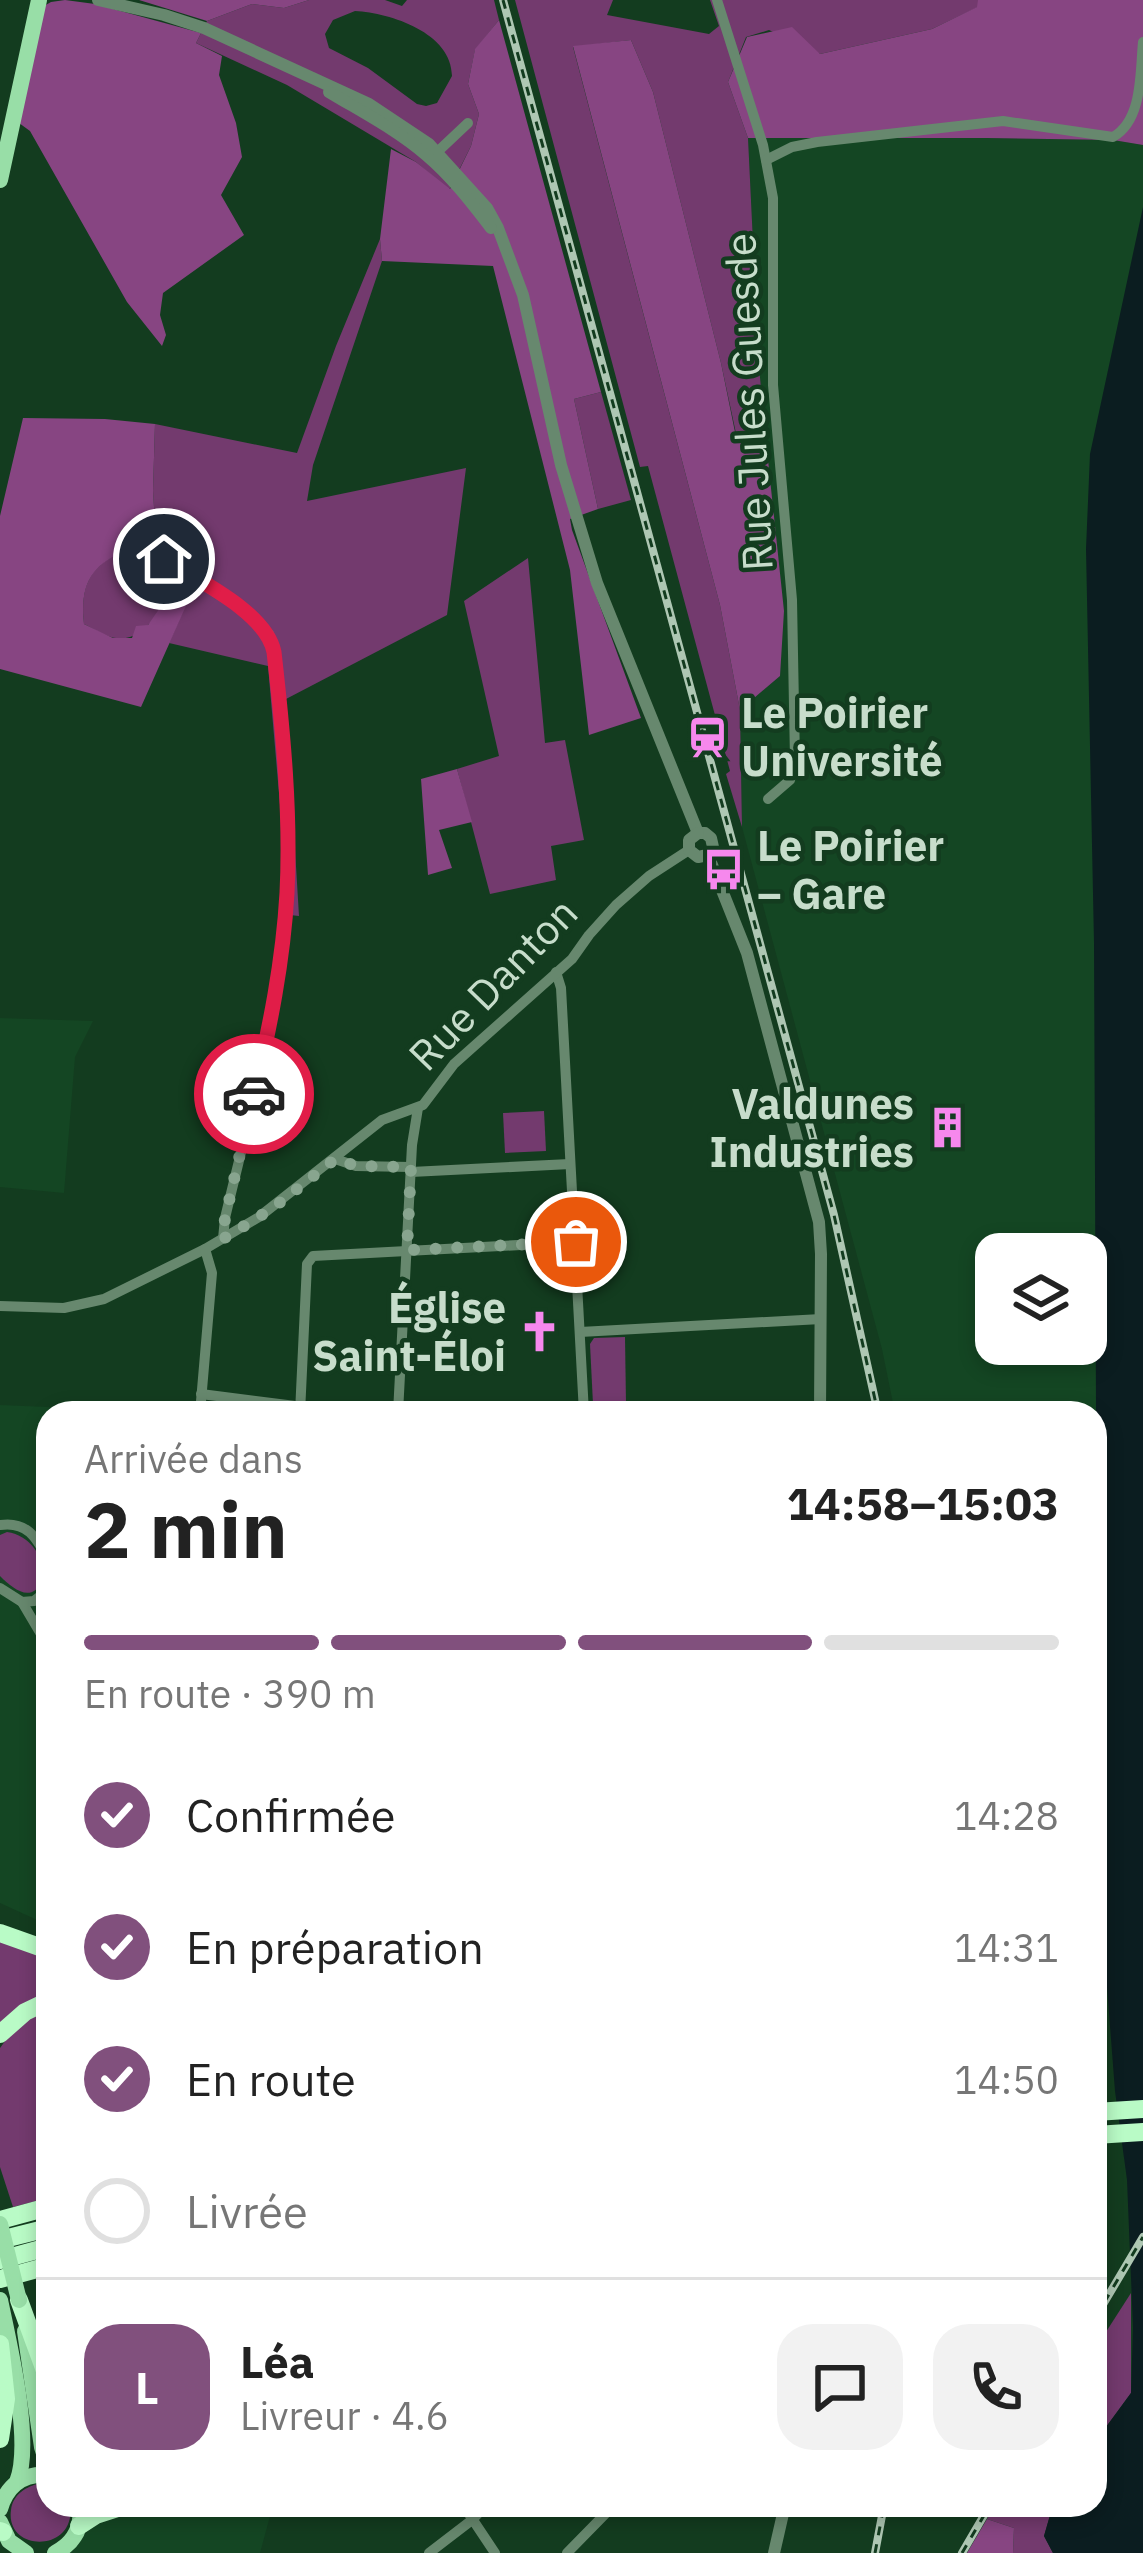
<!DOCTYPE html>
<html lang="fr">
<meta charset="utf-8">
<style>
body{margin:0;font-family:"IBM Plex Sans",sans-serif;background:#f2f2f2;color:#222;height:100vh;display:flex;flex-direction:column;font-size:45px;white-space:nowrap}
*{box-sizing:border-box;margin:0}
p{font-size:39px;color:#767676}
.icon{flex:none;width:66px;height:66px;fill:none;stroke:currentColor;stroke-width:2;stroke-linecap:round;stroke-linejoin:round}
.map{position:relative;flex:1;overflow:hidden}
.sheet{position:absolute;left:36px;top:1401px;width:1071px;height:1116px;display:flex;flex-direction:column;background:#fff;border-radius:36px;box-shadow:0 6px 18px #0003}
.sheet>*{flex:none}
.buttons{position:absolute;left:975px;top:1233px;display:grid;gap:24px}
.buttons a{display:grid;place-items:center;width:132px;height:132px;border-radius:24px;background:#fff;box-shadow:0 6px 18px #0003;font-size:60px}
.pin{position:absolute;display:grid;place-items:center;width:102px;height:102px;color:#fff;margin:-51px;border:6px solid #fff;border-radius:50%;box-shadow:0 3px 12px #0007}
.courier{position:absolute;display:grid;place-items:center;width:120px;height:120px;margin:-60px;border:9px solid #e11d48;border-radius:50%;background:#fff;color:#222;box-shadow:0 3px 15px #0007}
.summary em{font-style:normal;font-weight:800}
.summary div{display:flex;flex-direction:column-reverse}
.summary{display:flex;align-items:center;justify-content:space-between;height:204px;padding:0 48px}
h1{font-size:78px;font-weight:800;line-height:90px}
.bar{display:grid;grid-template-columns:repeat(4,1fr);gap:18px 12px;align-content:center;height:144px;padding:0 48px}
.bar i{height:15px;border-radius:9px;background:#e0e0e0}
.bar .current{background:#81507d}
.bar p{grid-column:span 4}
.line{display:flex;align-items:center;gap:30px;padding:0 48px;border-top:3px solid #e0e0e0}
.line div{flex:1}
.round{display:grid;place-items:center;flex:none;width:126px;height:126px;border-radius:36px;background:#f2f2f2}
ol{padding:0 48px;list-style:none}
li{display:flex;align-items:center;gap:36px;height:132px}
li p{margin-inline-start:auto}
li .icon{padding:12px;border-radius:50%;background:#81507d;color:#fff;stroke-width:4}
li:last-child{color:#767676}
li i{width:66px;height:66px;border:6px solid #e0e0e0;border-radius:50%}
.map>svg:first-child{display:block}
.built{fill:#144623;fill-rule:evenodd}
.green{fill:#733a6e;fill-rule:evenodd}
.forest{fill:#874582}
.water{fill:#0b1d20}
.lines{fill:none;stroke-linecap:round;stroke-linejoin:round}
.minor{stroke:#67886e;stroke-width:10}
.tertiary{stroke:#67886e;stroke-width:12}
.primary{stroke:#98dea7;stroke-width:16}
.motorway{stroke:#b9fbc6;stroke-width:18}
.rail-casing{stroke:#aec7b3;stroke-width:8}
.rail{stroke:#133c1f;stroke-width:3;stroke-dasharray:9;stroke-linecap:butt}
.primary-bridge{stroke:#98dea7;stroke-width:16}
.done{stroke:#88a58f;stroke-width:12;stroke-dasharray:0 21.6}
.route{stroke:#e11d48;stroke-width:15}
.labels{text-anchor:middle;stroke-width:9;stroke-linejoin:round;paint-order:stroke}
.street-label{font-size:42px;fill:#c7ddcb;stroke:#133c1f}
.poi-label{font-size:42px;font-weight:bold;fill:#c7ddcb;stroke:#133c1f;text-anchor:start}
</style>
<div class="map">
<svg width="1143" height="2553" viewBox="0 0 1143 2553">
<rect width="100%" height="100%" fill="#133c1f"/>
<g class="built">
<path d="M748,138H986L1113,140L1143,145V2075L1095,1866V1413H895L882,1349L742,827L740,710L780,676L759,367ZM996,1254H1086V1344H996Z"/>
<path d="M0,1018L93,1021L75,1057L64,1193L0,1187Z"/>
<path d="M0,1405L120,1410V1413H48V1925L0,1903Z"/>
<path d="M152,2505H273L260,2553H67L94,2524Z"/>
</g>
<g class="green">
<path d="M309,0H385L402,6L407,0H494L499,20L475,50L468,84L479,114L471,146L449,190L416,162L287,85L196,43L207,21L252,4L284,8ZM355,11C391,13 452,33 452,76L437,103L426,106L417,104L368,68L329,48L325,34L333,20Z"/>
<path d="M515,0H613L607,15L709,34L719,26L710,0H978V7L932,29L820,54L769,30L746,37L728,82L748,138L759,367L766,441L737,438L721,363L653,92L631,40L573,47L720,605L740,710L742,827L726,774L730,771L648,466L640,467Z"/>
<path d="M380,239L382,261L313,465L307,501L466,468L447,615L286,699L299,916L281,914L282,828L268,666L169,643L193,589L180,579C163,602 146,647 111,637C102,634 92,628 84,624C77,565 109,556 156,539L153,491L155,424L297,453L336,346Z"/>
<path d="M601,392L631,500L598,509L574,399Z"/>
<path d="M528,558L545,743L565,740L584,840L551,846L556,880L490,894L457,769L499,756L464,601Z"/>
<path d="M544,1111L546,1151L505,1153L503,1113Z"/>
<path d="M625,1337L626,1404H593L590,1344L594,1338Z"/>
<path d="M7,1532C30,1535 46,1558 43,1581C31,1603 14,1590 0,1576V1535Z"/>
<path d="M0,1937L48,1955V1996L0,2027Z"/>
<path d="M48,2008V2198L13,2207L0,2167V2048L17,2025Z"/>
<path d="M1131,2293V2393L1095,2442V2349Z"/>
<path d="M37,2484L48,2485V2505H70C77,2553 5,2553 11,2510C13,2495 24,2488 37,2484Z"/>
<path d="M996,2505H1053L1044,2536L1053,2553H1013L1014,2528L987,2519Z"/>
</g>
<g class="forest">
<path d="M65,0L95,4L201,33L196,43L222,56L219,75L236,123L242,157L221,195L244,235L163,293L160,315L166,335L162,346L127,302L30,131L19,123L44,6L51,2Z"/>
<path d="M139,0H309L284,8L252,4L207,21Z"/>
<path d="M978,0H1143V145L1113,140L986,138H748L728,82L747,37L792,27L820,54L932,29L977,7Z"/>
<path d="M499,20L601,392L574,399L598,509L570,519L572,530L641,718L589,735L570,570L493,266L382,261L380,239L391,149L416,162L450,189L471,146L479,114L468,84L475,49Z"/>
<path d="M631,40L653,92L721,363L736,437L766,441L784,611L780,676L740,710L720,605L573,46Z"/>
<path d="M23,418L105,419L155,424L153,491L156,539C110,556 77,565 84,624L113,638H132L136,626L148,625L180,579L194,588L141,707L0,669V516Z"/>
<path d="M457,769L472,822L439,830L452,868L428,875L421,779Z"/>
<path d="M987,2519L1014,2528L1013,2553H967Z"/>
</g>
<path class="water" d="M1143,207V2553H1053L1044,2536L1053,2505H1095V2442L1131,2393L1133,2327L1127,2180L1115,2091L1107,1987L1096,1408L1094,943L1086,549L1090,454Z"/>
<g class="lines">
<g class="minor">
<path d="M717,0L763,145L773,198V385L792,600L795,760L790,780L768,799"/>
<path d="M433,156L468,123"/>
<path d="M766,160L792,147L817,142L1003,121L1113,137C1143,120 1140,72 1143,42"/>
<path d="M125,534L249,614L269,634L275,651C281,731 291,812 287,891C281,1003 251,1110 225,1218L223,1239"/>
<path d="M556,972L561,988L584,1413"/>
<path d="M335,1159L356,1166L411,1167"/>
<path d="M411,1172L570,1164"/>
<path d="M0,1306L64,1308L104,1299L205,1249L259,1217L382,1120L423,1105L454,1064L572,959L589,935L616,905L649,876L689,850"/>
<path d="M580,1332L821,1319"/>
<path d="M201,1394L351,1413"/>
<path d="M200,1413L212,1273L205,1249"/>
<path d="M300,1413L307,1264L313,1256L576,1242"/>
<path d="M398,1413L412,1145L418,1108"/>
<path d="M0,1525C27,1521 36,1537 48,1559"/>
<path d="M0,1588L22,1602L48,1646"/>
<path d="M22,1602L34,1601L48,1590"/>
<path d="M463,2505L495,2553"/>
<path d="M722,2505L752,2512L754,2505"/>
<path d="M429,2553L472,2520L486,2505"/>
<path d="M567,2553L614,2505"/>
</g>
<g class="tertiary">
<path d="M98,0L164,15L204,28L369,104L429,144L487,208L498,228L523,295L561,465L597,583L698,833H705L711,838L713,847L708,855"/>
<path d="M329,92C362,112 397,130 426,155C451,176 471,202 491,228"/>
<path d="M698,833L689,840V850L698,857L708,855"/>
<path d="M708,855L747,953L819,1222L821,1254L820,1413"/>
<path d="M774,2553L785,2505"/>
</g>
<g class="primary">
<path d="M0,180L39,0"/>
<path d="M0,2300C9,2343 33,2442 17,2482"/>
<path d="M25,2331L42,2447L48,2466"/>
<path d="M0,2509C7,2485 24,2473 48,2475"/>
<path d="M0,2522L9,2541L26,2553"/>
<path d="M55,2553C74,2543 83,2527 80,2505"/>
</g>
<g class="motorway">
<path d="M0,1933L48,1950"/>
<path d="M0,2034L25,2012L48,2001"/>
<path d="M1095,2112L1143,2109"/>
<path d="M1095,2135L1143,2132"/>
<path d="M0,2220L48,2207"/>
<path d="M0,2240L48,2228"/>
<path d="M0,2260L48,2247"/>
<path d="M0,2279L48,2266"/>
<path d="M19,2300L48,2379"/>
<path d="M0,2344L6,2399L0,2439"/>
<path d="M79,2526L96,2515L127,2505"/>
<path d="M0,2531L3,2532"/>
</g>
<defs>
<g id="rail">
<path d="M503,0L834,1215L878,1413"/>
<path d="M1095,2318L1143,2237"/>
<path d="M875,2553L884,2505"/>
<path d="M962,2553L990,2505"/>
</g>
</defs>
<use href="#rail" class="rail-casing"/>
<use href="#rail" class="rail"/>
<path class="primary-bridge" d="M0,2224L19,2300"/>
</g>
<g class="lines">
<path class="done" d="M254,1094L225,1218L223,1239L273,1208L335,1159L356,1166L411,1167L407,1250L576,1242"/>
<path class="route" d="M164,559C197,580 266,612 274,652C283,731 291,814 287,893C283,962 270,1027 254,1094"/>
</g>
<defs>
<symbol id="station-bare" viewBox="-9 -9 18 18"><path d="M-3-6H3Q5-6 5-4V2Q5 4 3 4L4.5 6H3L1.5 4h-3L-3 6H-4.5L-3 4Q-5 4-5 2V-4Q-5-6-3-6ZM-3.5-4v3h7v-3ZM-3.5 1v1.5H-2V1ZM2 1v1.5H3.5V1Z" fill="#f688ed" stroke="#133c1f" stroke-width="2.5" paint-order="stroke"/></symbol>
<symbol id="bus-bare" viewBox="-9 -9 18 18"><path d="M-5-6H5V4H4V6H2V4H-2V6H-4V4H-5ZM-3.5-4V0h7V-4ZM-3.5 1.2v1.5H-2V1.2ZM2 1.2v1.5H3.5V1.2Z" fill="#f688ed" stroke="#133c1f" stroke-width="2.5" paint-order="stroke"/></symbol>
<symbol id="building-bare" viewBox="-9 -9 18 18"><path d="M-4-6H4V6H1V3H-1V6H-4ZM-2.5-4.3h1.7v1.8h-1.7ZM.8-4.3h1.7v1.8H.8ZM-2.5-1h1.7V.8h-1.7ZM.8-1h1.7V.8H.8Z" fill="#f688ed" stroke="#133c1f" stroke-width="2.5" paint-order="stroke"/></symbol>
<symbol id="church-bare" viewBox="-9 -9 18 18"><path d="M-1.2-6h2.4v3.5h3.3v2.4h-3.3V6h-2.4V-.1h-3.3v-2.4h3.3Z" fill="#f688ed" stroke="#133c1f" stroke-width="2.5" paint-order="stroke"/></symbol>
</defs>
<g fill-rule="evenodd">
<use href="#station-bare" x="678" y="708" width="59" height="59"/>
<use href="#bus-bare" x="694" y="840" width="59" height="59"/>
<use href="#building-bare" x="918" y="1098" width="59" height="59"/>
<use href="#church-bare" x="510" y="1302" width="59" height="59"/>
</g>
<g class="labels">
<g class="street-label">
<text transform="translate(749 402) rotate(-93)" y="15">Rue Jules Guesde</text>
<text transform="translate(493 984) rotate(-46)" y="15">Rue Danton</text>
</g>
<g class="poi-label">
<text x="741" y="728">Le Poirier<tspan x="741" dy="48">Université</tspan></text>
<text x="757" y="861">Le Poirier<tspan x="757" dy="48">– Gare</tspan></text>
<text x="914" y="1119" text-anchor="end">Valdunes<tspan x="914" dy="48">Industries</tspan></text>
<text x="506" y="1323" text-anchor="end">Église<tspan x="506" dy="48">Saint-Éloi</tspan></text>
</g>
</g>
</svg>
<div class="buttons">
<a><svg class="icon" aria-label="layers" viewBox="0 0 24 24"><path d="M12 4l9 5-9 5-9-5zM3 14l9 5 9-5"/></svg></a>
</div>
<div class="pin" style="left:576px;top:1242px;background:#ea580c"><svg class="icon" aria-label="bag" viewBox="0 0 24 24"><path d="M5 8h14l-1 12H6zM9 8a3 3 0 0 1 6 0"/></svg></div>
<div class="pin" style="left:164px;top:559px;background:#1f2937"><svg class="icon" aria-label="home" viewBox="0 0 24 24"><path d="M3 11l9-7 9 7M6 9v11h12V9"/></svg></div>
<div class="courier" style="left:254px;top:1094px"><svg class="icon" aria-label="car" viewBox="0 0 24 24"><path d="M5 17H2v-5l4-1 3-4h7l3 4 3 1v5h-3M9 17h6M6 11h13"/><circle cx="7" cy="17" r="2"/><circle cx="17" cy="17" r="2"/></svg></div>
<section class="sheet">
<div class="summary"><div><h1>2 min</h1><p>Arrivée dans</p></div><em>14:58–15:03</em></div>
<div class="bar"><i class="current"></i><i class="current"></i><i class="current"></i><i></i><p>En route · 390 m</p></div>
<ol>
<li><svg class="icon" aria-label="check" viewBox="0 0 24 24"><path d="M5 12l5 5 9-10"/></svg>Confirmée<p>14:28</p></li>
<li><svg class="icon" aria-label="check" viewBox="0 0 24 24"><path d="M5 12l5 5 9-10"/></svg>En préparation<p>14:31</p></li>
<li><svg class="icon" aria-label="check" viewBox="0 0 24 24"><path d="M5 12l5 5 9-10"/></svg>En route<p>14:50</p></li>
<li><i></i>Livrée</li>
</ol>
<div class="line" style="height:216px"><b class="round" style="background:#81507d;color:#fff">L</b><div><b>Léa</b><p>Livreur · 4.6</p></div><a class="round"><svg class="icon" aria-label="chat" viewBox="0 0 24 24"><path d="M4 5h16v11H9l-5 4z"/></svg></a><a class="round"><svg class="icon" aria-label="phone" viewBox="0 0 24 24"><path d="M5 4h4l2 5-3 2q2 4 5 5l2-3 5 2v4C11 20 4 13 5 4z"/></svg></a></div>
</section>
</div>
